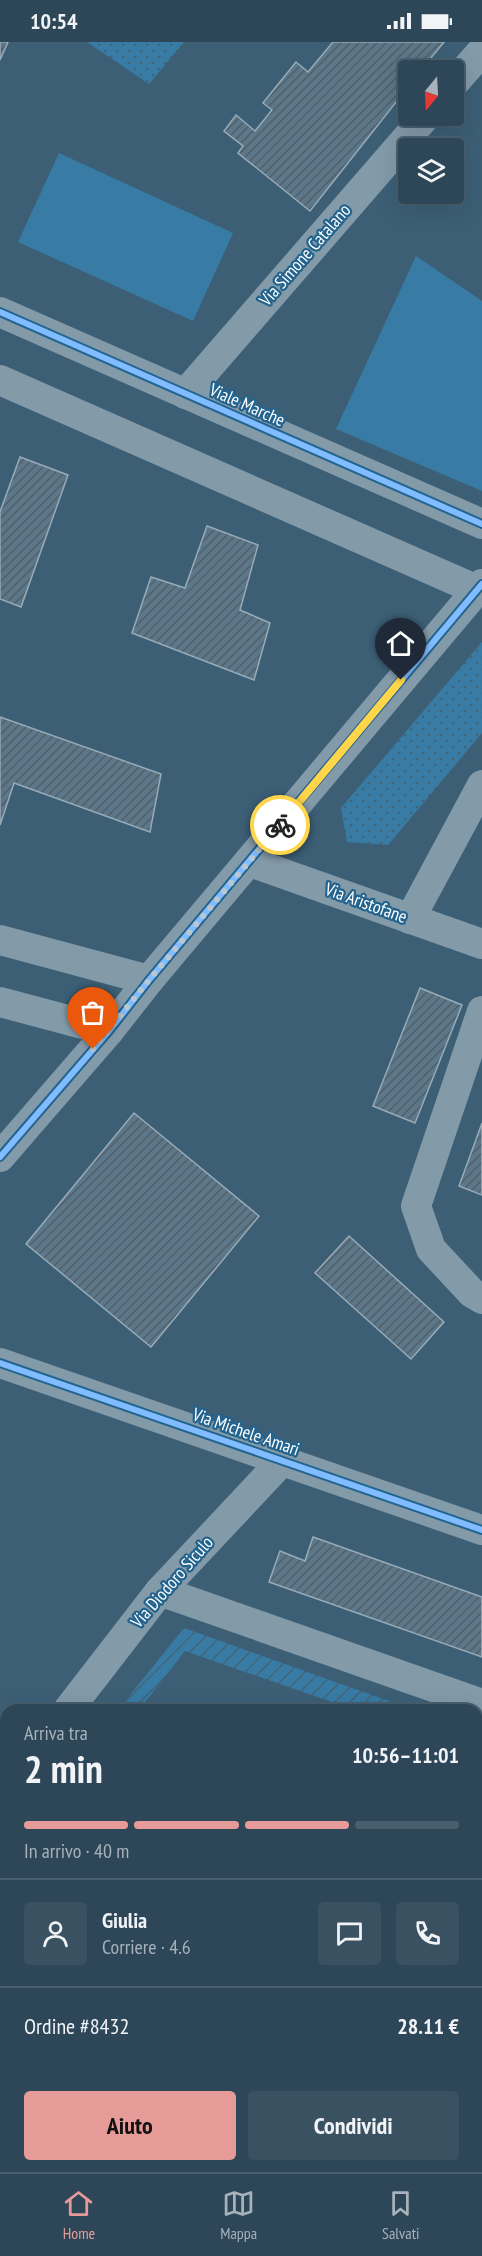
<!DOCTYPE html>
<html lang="it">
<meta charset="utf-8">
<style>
body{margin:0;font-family:"PT Sans Narrow",sans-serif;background:#395161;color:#f1f3f6;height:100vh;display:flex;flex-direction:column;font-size:22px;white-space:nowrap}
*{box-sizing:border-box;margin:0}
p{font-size:20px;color:#a7b2ba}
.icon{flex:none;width:33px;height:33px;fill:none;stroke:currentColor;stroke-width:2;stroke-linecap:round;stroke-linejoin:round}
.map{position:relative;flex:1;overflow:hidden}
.sheet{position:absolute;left:0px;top:1662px;width:483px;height:468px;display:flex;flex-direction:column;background:#2d4758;border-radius:18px 18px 0 0;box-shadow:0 6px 24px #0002,0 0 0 2px #485f6e}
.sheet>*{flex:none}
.needle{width:39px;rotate:198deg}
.tools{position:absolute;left:398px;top:18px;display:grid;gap:12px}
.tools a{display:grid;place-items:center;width:66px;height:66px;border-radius:6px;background:#2d4758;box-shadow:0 6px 24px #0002,0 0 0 2px #485f6e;font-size:30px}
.pin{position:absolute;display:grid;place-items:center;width:51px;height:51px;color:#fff;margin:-62px -26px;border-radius:50% 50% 50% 0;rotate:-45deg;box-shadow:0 0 6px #0007}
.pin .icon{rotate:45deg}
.courier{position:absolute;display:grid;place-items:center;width:60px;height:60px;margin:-30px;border:4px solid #ffd54a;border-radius:50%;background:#fff;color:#222;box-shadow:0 2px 8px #0007}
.headline em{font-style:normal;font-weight:600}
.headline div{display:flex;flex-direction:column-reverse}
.headline{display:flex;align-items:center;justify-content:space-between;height:102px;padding:0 24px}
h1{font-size:39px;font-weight:600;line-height:45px}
.bar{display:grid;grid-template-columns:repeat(4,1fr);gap:9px 6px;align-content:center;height:72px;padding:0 24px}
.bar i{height:8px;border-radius:4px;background:#485f6e}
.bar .active{background:#e69b98}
.bar p{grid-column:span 4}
.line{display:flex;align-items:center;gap:15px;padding:0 24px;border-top:2px solid #485f6e}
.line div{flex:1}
.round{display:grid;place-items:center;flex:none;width:63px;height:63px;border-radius:6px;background:#395161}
.primary-button{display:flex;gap:12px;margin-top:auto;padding:12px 24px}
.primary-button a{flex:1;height:69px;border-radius:6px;background:#e69b98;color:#111;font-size:24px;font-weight:600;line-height:69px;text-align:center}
.primary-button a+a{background:#395161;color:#f1f3f6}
.status{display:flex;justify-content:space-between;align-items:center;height:42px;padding:0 30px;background:#2d4758;direction:ltr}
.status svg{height:16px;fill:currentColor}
.tabs{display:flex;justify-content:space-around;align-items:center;height:84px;border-top:2px solid #485f6e;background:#2d4758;font-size:16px;color:#a7b2ba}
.tabs a{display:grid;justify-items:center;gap:3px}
.tabs .active{color:#e69b98}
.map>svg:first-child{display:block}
.grass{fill:url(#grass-dots)}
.park{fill:#387ba4}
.garden{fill:url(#garden-furrows)}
.building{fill:url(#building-hatch);stroke:#97abb8;stroke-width:1.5}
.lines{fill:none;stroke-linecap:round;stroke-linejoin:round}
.street{stroke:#839aa9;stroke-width:30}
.cycleway-casing{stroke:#23648e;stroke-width:10}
.cycleway{stroke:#80bcff;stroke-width:6}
.done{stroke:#bbc7cf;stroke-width:6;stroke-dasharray:0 10.8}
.route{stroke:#ffd54a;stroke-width:8}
.labels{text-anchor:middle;stroke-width:4.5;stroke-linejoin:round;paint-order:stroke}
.street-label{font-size:18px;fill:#fff;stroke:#23648e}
</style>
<div class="status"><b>10:54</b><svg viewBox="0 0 49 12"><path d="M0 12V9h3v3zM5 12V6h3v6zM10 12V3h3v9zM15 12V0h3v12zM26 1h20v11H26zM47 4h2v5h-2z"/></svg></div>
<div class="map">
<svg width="482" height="2130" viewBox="0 0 482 2130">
<defs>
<pattern id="grass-dots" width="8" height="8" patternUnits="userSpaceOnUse" patternTransform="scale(1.5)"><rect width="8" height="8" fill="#387ba4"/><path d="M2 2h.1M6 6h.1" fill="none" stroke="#426478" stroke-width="1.8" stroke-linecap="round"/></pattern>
<pattern id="garden-furrows" width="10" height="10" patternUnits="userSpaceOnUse" patternTransform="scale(1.5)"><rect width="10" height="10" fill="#387ba4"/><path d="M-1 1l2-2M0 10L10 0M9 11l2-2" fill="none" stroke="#426478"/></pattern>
<pattern id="building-hatch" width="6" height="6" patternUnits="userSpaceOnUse" patternTransform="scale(1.5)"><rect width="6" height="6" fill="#5b7789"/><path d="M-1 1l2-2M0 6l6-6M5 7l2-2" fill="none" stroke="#535f67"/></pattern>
</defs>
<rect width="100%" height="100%" fill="#3c5f76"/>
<g class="grass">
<path d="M87,0H184L149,42Z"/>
<path d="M482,600V691L388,803L347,800L341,766Z"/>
</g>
<g class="park">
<path d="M59,111L233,191L193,279L18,200Z"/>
<path d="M416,214L482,259V449L336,387Z"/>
</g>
<g class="garden">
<path d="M184,1586L414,1668H328L332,1660L185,1609L139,1668H118Z"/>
<path d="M94,2124H143L156,2130H107Z"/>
</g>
<g class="building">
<path d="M0,0H8L0,18Z"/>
<path d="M333,0H444L421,28H408V45L310,169L238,111L243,104L224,89L236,73L255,89L272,68L263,61L296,20L308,30Z"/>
<path d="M20,415L68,433L21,565L0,557V470Z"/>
<path d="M207,484L258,503L240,568L270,581L254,638L132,591L151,535L185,546Z"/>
<path d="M0,675L161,732L150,790L14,741L0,783Z"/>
<path d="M420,946L462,963L415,1081L373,1064Z"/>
<path d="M134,1071L259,1174L151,1305L26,1202Z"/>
<path d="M482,1081V1153L459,1144Z"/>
<path d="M349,1194L444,1280L411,1317L315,1231Z"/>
<path d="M313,1495L482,1555V1615L269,1540L280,1509L305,1519Z"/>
<path d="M477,1936L482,1939V2031L477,2041Z"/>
</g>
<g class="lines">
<g class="street">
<path d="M453,42L482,9"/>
<path d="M0,270L482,482"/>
<path d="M0,338L477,548"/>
<path d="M185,352L426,74"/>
<path d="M250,820L482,902"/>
<path d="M410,877L482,743"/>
<path d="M0,898L149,938"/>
<path d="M0,960L109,989"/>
<path d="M482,969L416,1164L431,1207L472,1251L482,1257"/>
<path d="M0,1115L109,989L149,938L482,542"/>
<path d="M0,1321L482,1488"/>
<path d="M160,1549L482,1662"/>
<path d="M68,1668L160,1549L283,1418"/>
<path d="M0,1757L6,1749"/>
<path d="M0,2107L6,2110"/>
<path d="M37,2124L50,2130"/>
</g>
<defs>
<g id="cycleway">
<path d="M0,270L482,482"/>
<path d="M0,1115L109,989L149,938L482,542"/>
<path d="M0,1321L482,1488"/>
</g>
</defs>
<use href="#cycleway" class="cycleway-casing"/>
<use href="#cycleway" class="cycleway"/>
</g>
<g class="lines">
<path class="done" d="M93,1007L149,938L280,783"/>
<path class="route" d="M280,783L401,638"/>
</g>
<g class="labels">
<g class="street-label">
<text transform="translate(305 213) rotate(-49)" y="6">Via Simone Catalano</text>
<text transform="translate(247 363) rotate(24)" y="6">Viale Marche</text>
<text transform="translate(366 861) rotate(20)" y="6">Via Aristofane</text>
<text transform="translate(246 1390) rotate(19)" y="6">Via Michele Amari</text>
<text transform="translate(172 1540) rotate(-49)" y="6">Via Diodoro Siculo</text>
</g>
</g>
</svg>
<div class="tools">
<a><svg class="needle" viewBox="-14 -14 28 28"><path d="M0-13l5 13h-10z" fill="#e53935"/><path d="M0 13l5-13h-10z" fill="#a7b2ba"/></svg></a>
<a><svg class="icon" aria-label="layers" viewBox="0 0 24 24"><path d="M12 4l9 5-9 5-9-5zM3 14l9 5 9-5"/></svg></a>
</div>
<div class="pin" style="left:93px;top:1007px;background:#ea580c"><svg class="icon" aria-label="bag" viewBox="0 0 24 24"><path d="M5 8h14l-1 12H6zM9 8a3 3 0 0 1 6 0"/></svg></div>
<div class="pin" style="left:401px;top:638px;background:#1f2937"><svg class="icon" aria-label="home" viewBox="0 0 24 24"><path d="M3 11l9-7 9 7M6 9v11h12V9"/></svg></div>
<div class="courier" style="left:280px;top:783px"><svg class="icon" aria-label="bike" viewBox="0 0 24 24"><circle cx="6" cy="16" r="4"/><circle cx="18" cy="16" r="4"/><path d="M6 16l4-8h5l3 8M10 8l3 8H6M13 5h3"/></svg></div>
<section class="sheet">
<div class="headline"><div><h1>2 min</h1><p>Arriva tra</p></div><em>10:56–11:01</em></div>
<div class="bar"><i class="active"></i><i class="active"></i><i class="active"></i><i></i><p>In arrivo · 40 m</p></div>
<div class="line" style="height:108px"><a class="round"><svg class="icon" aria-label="person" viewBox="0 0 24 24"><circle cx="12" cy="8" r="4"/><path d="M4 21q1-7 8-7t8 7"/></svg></a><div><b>Giulia</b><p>Corriere · 4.6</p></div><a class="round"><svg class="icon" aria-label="chat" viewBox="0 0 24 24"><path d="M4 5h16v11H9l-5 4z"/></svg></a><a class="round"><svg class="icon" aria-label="phone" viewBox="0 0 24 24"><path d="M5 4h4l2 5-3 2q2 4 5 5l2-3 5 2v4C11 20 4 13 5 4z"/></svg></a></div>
<div class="line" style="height:78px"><div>Ordine #8432</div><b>28.11 €</b></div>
<div class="primary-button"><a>Aiuto</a><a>Condividi</a></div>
</section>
</div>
<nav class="tabs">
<a class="active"><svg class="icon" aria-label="home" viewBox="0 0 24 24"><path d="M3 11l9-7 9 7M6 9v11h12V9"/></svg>Home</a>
<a><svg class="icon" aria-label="map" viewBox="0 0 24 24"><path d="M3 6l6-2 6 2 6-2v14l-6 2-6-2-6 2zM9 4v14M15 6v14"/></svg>Mappa</a>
<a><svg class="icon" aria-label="saved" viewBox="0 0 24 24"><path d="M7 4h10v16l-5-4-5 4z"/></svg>Salvati</a>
</nav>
